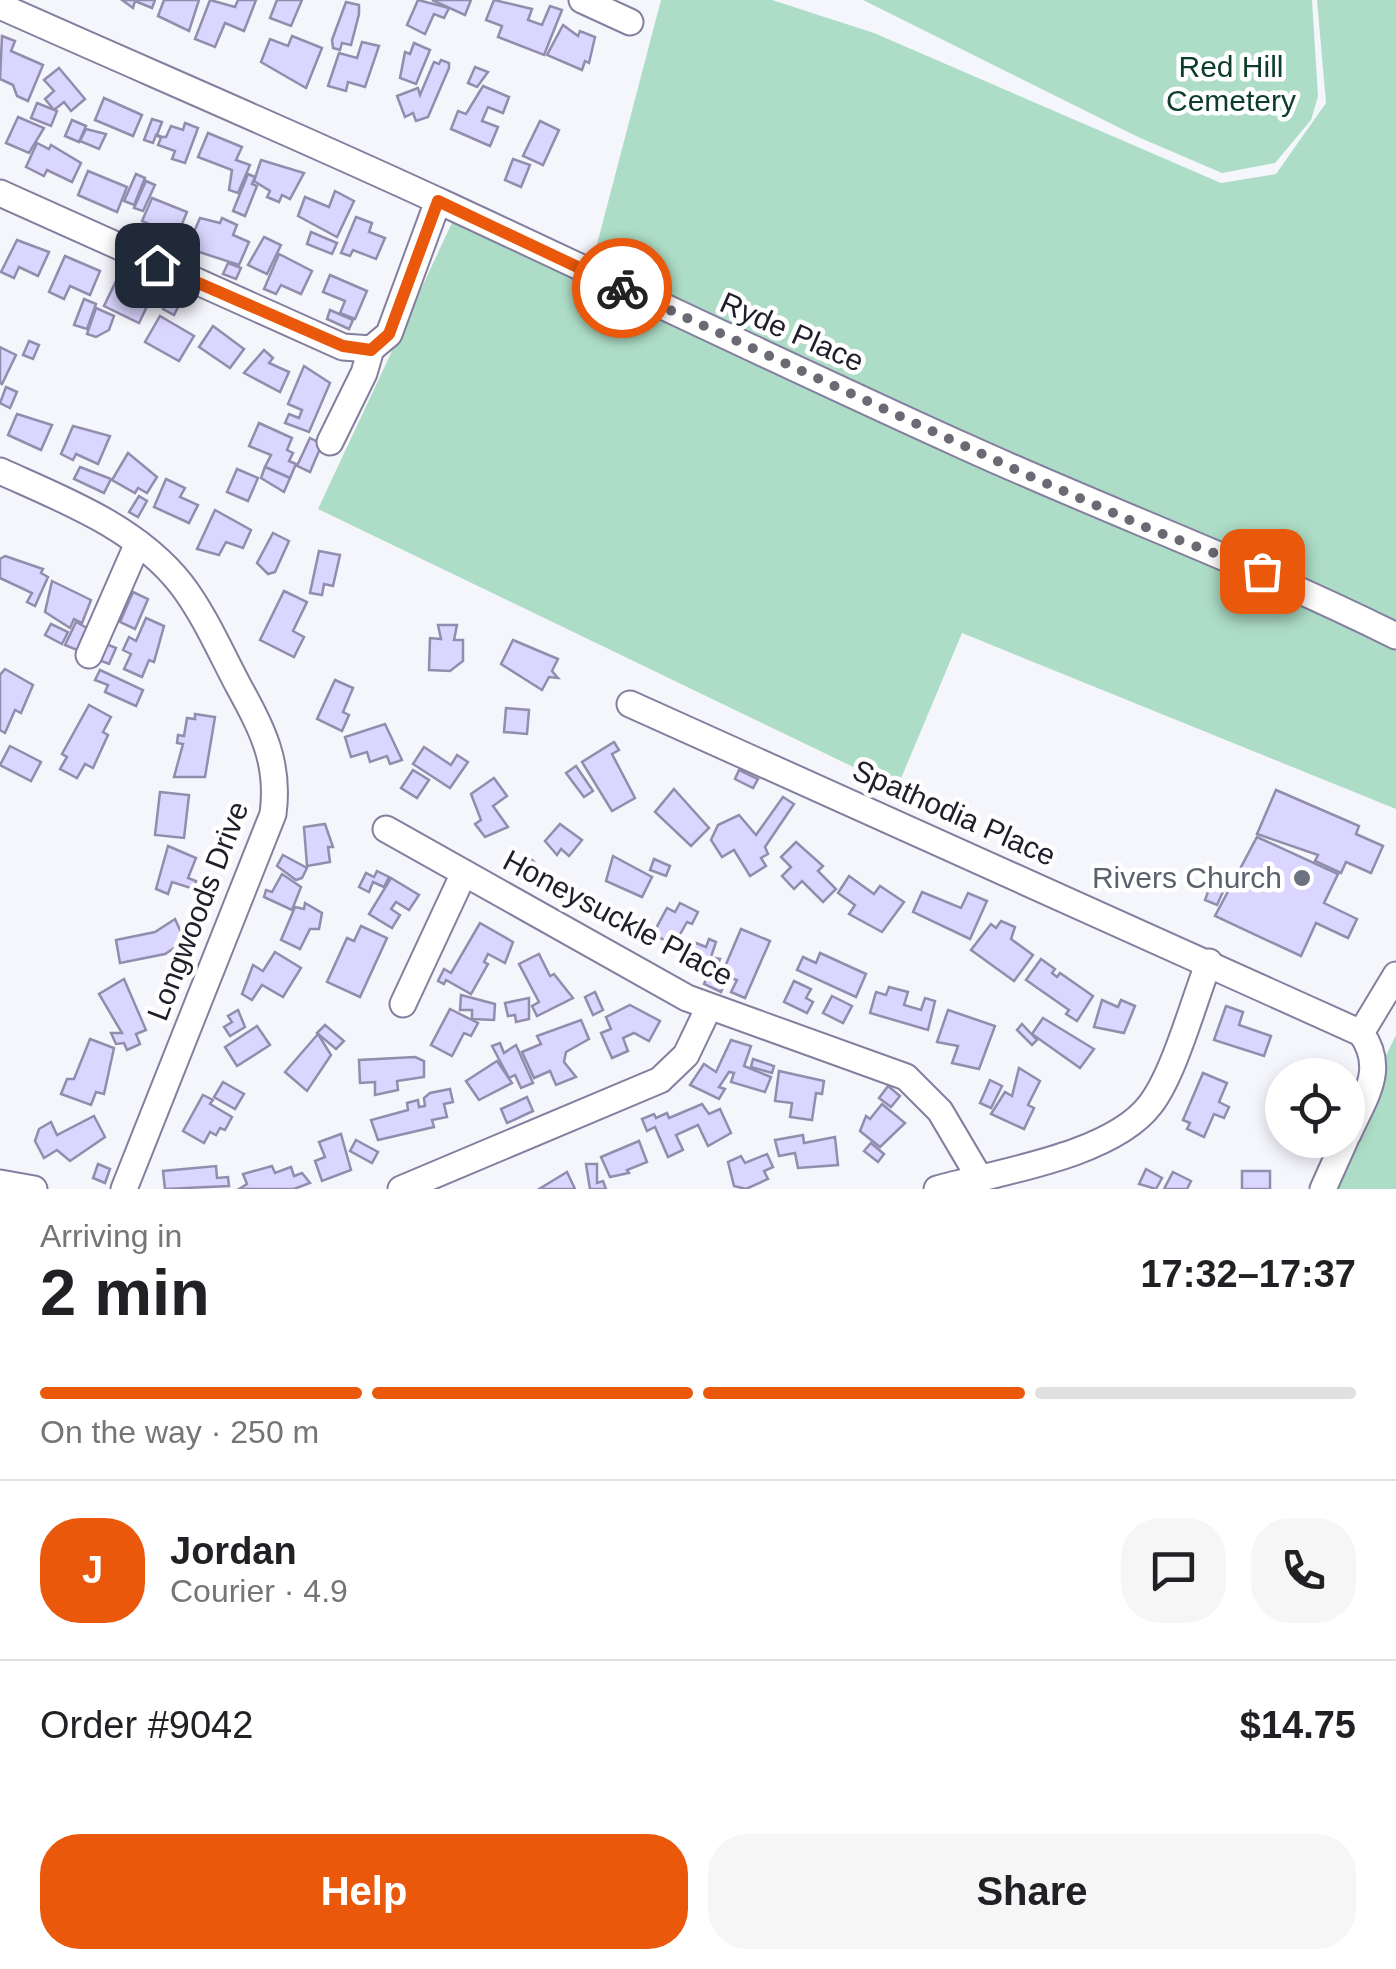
<!DOCTYPE html>
<meta charset="utf-8">
<style>
body{margin:0;font-family:Helvetica,sans-serif;background:#f6f6f6;color:#202124;height:100vh;display:flex;flex-direction:column;font-size:38px;white-space:nowrap}
*{box-sizing:border-box;margin:0}
p{font-size:32px;color:#757577}
.icon{flex:none;width:55px;height:55px;fill:none;stroke:currentColor;stroke-width:2;stroke-linecap:round;stroke-linejoin:round}
.map{position:relative;height:1189px;overflow:hidden}
.panel{display:flex;flex-direction:column;background:#fff;flex:1}
.panel>*{flex:none}
.controls{position:absolute;left:1265px;top:1058px;display:grid;gap:20px}
.controls a{display:grid;place-items:center;width:100px;height:100px;border-radius:50%;background:#fff;box-shadow:0 5px 15px #0003;font-size:50px}
.pin{position:absolute;display:grid;place-items:center;width:85px;height:85px;color:#fff;margin:-42px;border-radius:20px;box-shadow:0 5px 15px #0006}
.courier{position:absolute;display:grid;place-items:center;width:100px;height:100px;margin:-50px;border:8px solid #ea580c;border-radius:50%;background:#fff;color:#222;box-shadow:0 2px 12px #0007}
.headline em{font-style:normal;font-weight:600}
.headline div{display:flex;flex-direction:column-reverse}
.headline{display:flex;align-items:center;justify-content:space-between;height:170px;padding:0 40px}
h1{font-size:65px;font-weight:600;line-height:75px}
.bar{display:grid;grid-template-columns:repeat(4,1fr);gap:15px 10px;align-content:center;height:120px;padding:0 40px}
.bar i{height:12px;border-radius:8px;background:#e0e0e0}
.bar .active{background:#ea580c}
.bar p{grid-column:span 4}
.line{display:flex;align-items:center;gap:25px;padding:0 40px;border-top:2px solid #e0e0e0}
.line div{flex:1}
.round{display:grid;place-items:center;flex:none;width:105px;height:105px;border-radius:40px;background:#f6f6f6}
.action{display:flex;gap:20px;margin-top:auto;padding:20px 40px}
.action a{flex:1;height:115px;border-radius:40px;background:#ea580c;color:#fff;font-size:40px;font-weight:600;line-height:115px;text-align:center}
.action a+a{background:#f6f6f6;color:#202124}
.map>svg:first-child{display:block}
.green{fill:#adddc6}
.building{fill:#dbd6ff;stroke:#918dac;stroke-width:2.5}
.lines{fill:none;stroke-linecap:round;stroke-linejoin:round}
.minor-casing{stroke:#837f9e;stroke-width:29}
.minor{stroke:#fff;stroke-width:25}
.done{stroke:#6b6974;stroke-width:10;stroke-dasharray:0 18}
.route{stroke:#ea580c;stroke-width:12}
.worship-dot{fill:#6b7280;stroke:#fff;stroke-width:4}
.labels{text-anchor:middle;stroke-width:9;stroke-linejoin:round;paint-order:stroke}
.park-label{font-size:30px;fill:#0c3c2a;stroke:#fff}
.street-label{font-size:30px;fill:#201e2a;stroke:#fff}
.worship-label{font-size:30px;fill:#5b616d;stroke:#fff;text-anchor:end}
</style>
<div class="map">
<svg width="1396" height="1189" viewBox="0 0 1396 1189">
<rect width="100%" height="100%" fill="#f5f5fc"/>
<g class="green">
<path d="M661,0H772L874,33L1221,183L1276,174L1326,103L1317,0H1396V809L962,633L897,788L318,509L458,210L590,271Z"/>
<path d="M863,0H1312L1318,96L1311,120L1275,163L1222,173L1138,137Z"/>
<path d="M1396,1035V1189H1338L1362,1104Z"/>
</g>
<g class="building">
<path d="M122,0H155L152,8L135,1L133,8Z"/>
<path d="M164,0H199L189,31L158,16Z"/>
<path d="M210,0L235,7L238,0H256L244,31L225,23L215,47L195,39Z"/>
<path d="M277,0H302L291,26L270,18Z"/>
<path d="M418,0L449,8L444,18L434,14L425,34L407,25Z"/>
<path d="M432,0H471L465,15Z"/>
<path d="M494,0L532,9L528,20L542,25L550,6L562,10L544,55L498,37L502,26L486,20Z"/>
<path d="M346,2L359,5V14L351,45L342,43L340,50L333,48L332,40Z"/>
<path d="M563,25L578,36L580,31L595,37L589,63L585,61L582,70L547,55Z"/>
<path d="M2,36L15,41L11,51L43,65L28,101L17,96L13,85L0,79Z"/>
<path d="M292,36L322,48L306,88L261,62L270,39L288,46Z"/>
<path d="M362,42L379,46L365,87L348,82L346,91L328,86L339,53L357,58Z"/>
<path d="M414,43L430,50L416,84L400,78L405,52L410,54Z"/>
<path d="M441,60L449,63V68L428,117L416,121L413,113L405,117L397,96L418,88L420,95L434,62L439,64Z"/>
<path d="M475,67L488,72L477,87L468,83Z"/>
<path d="M59,68L85,99L71,111L64,102L54,110L45,99L54,91L44,80Z"/>
<path d="M483,86L509,97L503,113L488,107L482,121L498,127L490,146L451,129L458,111L466,114Z"/>
<path d="M104,98L142,115L133,136L95,120Z"/>
<path d="M37,103L57,111L51,126L31,118Z"/>
<path d="M18,117L44,128L29,153L6,143Z"/>
<path d="M152,119L162,122L157,135L162,137H166L171,126L183,130L185,123L198,128L185,163L172,159L175,151L158,145L161,138L156,135L153,143L144,140Z"/>
<path d="M72,120L86,126L79,142L65,136Z"/>
<path d="M540,121L559,130L543,165L523,156Z"/>
<path d="M86,129L106,134L99,149L80,141Z"/>
<path d="M208,133L242,147L236,160L250,165L238,193L229,190L232,170L198,157Z"/>
<path d="M37,143L49,149L51,145L81,163L72,182L47,170L44,176L26,167Z"/>
<path d="M513,159L530,165L521,187L505,180Z"/>
<path d="M261,160L304,173L290,199L282,195L279,202L267,197L270,191L254,181Z"/>
<path d="M88,171L127,187L117,212L78,195Z"/>
<path d="M136,174L145,178L134,205L124,201Z"/>
<path d="M248,174L255,177L252,184L257,186L245,216L233,211Z"/>
<path d="M146,181L155,185L143,211L134,208Z"/>
<path d="M335,191L354,201L337,237L298,216L305,197L329,207Z"/>
<path d="M152,198L187,212L177,236L142,221Z"/>
<path d="M356,217L372,223L369,232L385,238L376,259L353,250L350,256L341,253Z"/>
<path d="M200,218L220,223L222,218L237,225L233,235L249,242L239,265L187,248Z"/>
<path d="M311,232L337,243L332,254L307,244Z"/>
<path d="M264,237L281,245L267,274L248,265Z"/>
<path d="M17,240L49,252L38,276L19,267L14,278L1,272Z"/>
<path d="M279,254L312,271L301,294L281,285L276,294L264,289Z"/>
<path d="M65,256L100,271L90,295L70,286L64,299L49,292Z"/>
<path d="M228,263L241,268L236,279L223,274Z"/>
<path d="M330,275L367,291L355,319L340,313L345,301L323,292Z"/>
<path d="M118,277L139,287L136,293L150,300L139,323L104,306Z"/>
<path d="M168,297L180,303L174,315L163,309Z"/>
<path d="M84,299L96,304L87,329L74,325Z"/>
<path d="M96,308L114,316L109,330L96,337L87,334Z"/>
<path d="M330,310L353,320L349,329L327,319Z"/>
<path d="M160,316L194,336L179,361L145,342Z"/>
<path d="M213,326L244,349L230,368L199,347Z"/>
<path d="M29,341L39,345L33,359L23,355Z"/>
<path d="M0,347L16,355L2,384L0,383Z"/>
<path d="M264,350L273,358L269,363L289,372L280,392L244,373Z"/>
<path d="M304,366L330,383L309,432L285,423L289,414L299,418L302,410L288,404Z"/>
<path d="M6,387L17,392L10,408L0,403Z"/>
<path d="M17,414L52,425L41,450L8,435Z"/>
<path d="M259,423L292,438L287,450L293,453L289,461L296,464L290,478L265,467L271,455L249,446Z"/>
<path d="M73,426L110,436L98,464L76,454L73,460L61,454Z"/>
<path d="M310,438L322,444L310,472L297,466Z"/>
<path d="M128,453L157,477L147,493L138,488L135,493L112,480Z"/>
<path d="M80,467L111,479L104,493L74,479Z"/>
<path d="M265,467L290,478L284,492L261,478Z"/>
<path d="M237,469L258,478L248,501L227,492Z"/>
<path d="M166,479L185,488L180,497L198,505L189,523L154,507Z"/>
<path d="M139,496L147,501L138,517L129,512Z"/>
<path d="M215,510L251,530L243,548L226,542L219,555L197,549Z"/>
<path d="M273,533L289,541L275,572L268,574L257,563Z"/>
<path d="M319,551L340,555L333,586L324,584L322,595L310,593Z"/>
<path d="M5,556L43,569L41,573L48,577L35,606L27,602L32,593L0,578V559Z"/>
<path d="M52,581L91,600L82,623L74,619L70,628L45,612Z"/>
<path d="M284,591L307,602L293,631L304,637L294,657L260,640Z"/>
<path d="M133,592L148,599L135,629L120,622Z"/>
<path d="M146,618L164,626L154,662L149,660L142,677L124,669L131,654L123,650L129,637L136,641Z"/>
<path d="M76,622L87,628L77,650L65,645Z"/>
<path d="M51,624L68,632L62,644L45,635Z"/>
<path d="M438,625H457L454,640H463V661L450,671L429,670L430,638L441,639Z"/>
<path d="M513,640L558,659L552,671L558,678L549,677L542,690L501,664Z"/>
<path d="M106,644L116,648L109,664L99,660Z"/>
<path d="M5,669L33,685L21,713L15,710L5,733L0,730V675Z"/>
<path d="M100,670L143,690L136,706L105,692L108,685L95,680Z"/>
<path d="M335,680L353,688L343,712L349,715L342,731L317,719Z"/>
<path d="M89,705L111,717L103,732L108,735L93,768L85,764L77,778L60,769L67,757L62,754Z"/>
<path d="M506,708L529,710L527,734L504,732Z"/>
<path d="M195,714L215,717L205,777H174L183,744L177,743L178,735L184,736L187,718L195,719Z"/>
<path d="M385,724L402,760L390,764L387,756L370,762L367,752L351,757L345,737Z"/>
<path d="M614,742L619,750L612,754L635,798L612,811L582,762Z"/>
<path d="M10,746L41,762L31,781L0,765Z"/>
<path d="M424,747L451,765L457,755L468,762L450,788L413,764Z"/>
<path d="M576,766L593,791L584,797L566,773Z"/>
<path d="M413,770L429,780L417,798L401,788Z"/>
<path d="M739,770L758,779L753,788L735,779Z"/>
<path d="M494,778L507,796L493,806L508,827L485,837L475,824L481,820L471,794Z"/>
<path d="M674,789L709,828L691,846L655,812Z"/>
<path d="M1276,790L1359,826L1356,834L1383,846L1371,873L1346,862L1341,873L1315,861L1318,855L1257,834Z"/>
<path d="M160,792L189,795L184,838L155,835Z"/>
<path d="M783,797L794,804L765,847L768,854L761,858L766,866L750,876L734,850L722,857L711,840L718,825L739,815L756,835Z"/>
<path d="M325,824L333,847H328L330,862L307,866L304,827Z"/>
<path d="M560,824L582,840L569,856L561,849L557,855L545,841Z"/>
<path d="M1257,837L1338,874L1324,903L1357,919L1348,938L1316,923L1301,956L1215,916Z"/>
<path d="M796,842L823,866L818,871L836,889L823,902L802,881L794,889L782,876L791,867L781,857Z"/>
<path d="M168,846L196,858L188,878L196,881L194,889L172,882L168,894L156,889Z"/>
<path d="M283,855L307,868L302,878L296,880L277,866Z"/>
<path d="M613,856L652,877L642,897L606,881Z"/>
<path d="M530,858L539,867L528,880L518,871Z"/>
<path d="M654,859L670,866L666,876L650,870Z"/>
<path d="M377,871L389,877L384,887L373,882L369,892L359,887L366,873L374,877Z"/>
<path d="M282,874L301,887L292,910L264,897L266,890L272,892Z"/>
<path d="M849,876L874,894L880,886L904,902L882,932L849,914L855,905L838,893Z"/>
<path d="M391,878L419,895L409,910L396,902L391,909L400,915L392,928L369,914Z"/>
<path d="M1212,881L1225,887L1217,905L1205,900Z"/>
<path d="M922,892L961,908L968,893L987,901L970,939L913,912Z"/>
<path d="M305,903L322,913L319,929H310L300,949L281,940L295,907L304,909Z"/>
<path d="M680,903L698,912L692,924L687,922L674,945L653,934L667,908L675,912Z"/>
<path d="M175,919L185,941L165,954L120,963L116,940L155,932Z"/>
<path d="M1001,921L1015,927L1011,939L1033,955L1014,981L971,950L991,924L996,928Z"/>
<path d="M480,923L513,942L505,963L488,954L484,962L488,964L471,994L446,980L444,984L438,981L444,969L451,973Z"/>
<path d="M361,926L387,938L360,997L327,982L347,938L354,941Z"/>
<path d="M741,929L770,941L745,998L731,992L737,980L727,977L721,992L704,984L715,958L720,959L717,966L724,969Z"/>
<path d="M709,939L716,942L708,966L685,957L691,941L706,947Z"/>
<path d="M275,952L301,968L283,997L262,985L252,1000L242,994L253,965L263,971Z"/>
<path d="M820,953L866,974L856,997L797,970L803,957L816,963Z"/>
<path d="M539,954L550,976L554,974L573,998L537,1016L532,1006L539,1002L519,964Z"/>
<path d="M1041,959L1055,969L1052,973L1057,977L1060,973L1093,996L1077,1021L1066,1014L1069,1010L1026,980Z"/>
<path d="M124,979L146,1030L136,1034L140,1044L127,1050L124,1043L116,1044L111,1033H122L99,994Z"/>
<path d="M794,981L811,989L806,998L813,1002L807,1013L784,1002Z"/>
<path d="M889,987L908,992L904,1005L921,1010L925,998L935,1001L928,1030L870,1013L876,992L886,995Z"/>
<path d="M595,992L603,1010L593,1015L585,997Z"/>
<path d="M461,995L495,1004L494,1020L472,1019V1010H460Z"/>
<path d="M832,996L852,1006L843,1023L823,1013Z"/>
<path d="M529,998V1019L516,1022L515,1015L508,1016L505,1003Z"/>
<path d="M1102,1000L1118,1007L1121,1000L1135,1006L1124,1033L1094,1027Z"/>
<path d="M630,1005L660,1021L649,1041L634,1033L623,1038L628,1051L612,1058L601,1033L611,1029L606,1017Z"/>
<path d="M1226,1006L1243,1012L1239,1025L1271,1036L1264,1056L1214,1040Z"/>
<path d="M450,1009L478,1023L471,1036L464,1033L452,1056L431,1045Z"/>
<path d="M238,1010L245,1027L230,1036L224,1027L232,1022L228,1016Z"/>
<path d="M948,1010L995,1026L979,1069L952,1063L958,1046L937,1042Z"/>
<path d="M1043,1018L1094,1049L1080,1068L1032,1034Z"/>
<path d="M581,1020L589,1039L566,1052L564,1062L576,1077L556,1085L550,1071L534,1078L522,1052L541,1044L537,1036Z"/>
<path d="M1022,1024L1037,1040L1032,1045L1017,1030Z"/>
<path d="M325,1025L344,1041L336,1049L317,1033Z"/>
<path d="M257,1026L270,1045L237,1066L225,1047Z"/>
<path d="M318,1034L331,1055L307,1091L285,1072Z"/>
<path d="M90,1039L114,1048L104,1094L96,1092L91,1105L61,1094L67,1079H74Z"/>
<path d="M731,1040L751,1046L744,1066L771,1077L765,1092L731,1082L734,1073L729,1072L719,1087L725,1089L719,1099L690,1085L704,1064L716,1072Z"/>
<path d="M500,1043L504,1053L516,1045L533,1083L521,1088L515,1075L509,1078L492,1046Z"/>
<path d="M415,1057L424,1061V1077L397,1081L398,1090L375,1095V1082L360,1083L359,1060Z"/>
<path d="M753,1059L774,1066L772,1073L751,1067Z"/>
<path d="M497,1061L512,1083L479,1100L466,1081Z"/>
<path d="M1019,1068L1040,1081L1028,1105L1034,1108L1024,1129L991,1114L1005,1092L1012,1096Z"/>
<path d="M779,1071L824,1081L822,1094L816,1093L812,1120L790,1117L792,1103L775,1101Z"/>
<path d="M1203,1073L1227,1083L1219,1102L1229,1107L1224,1118L1214,1114L1204,1137L1187,1129L1190,1123L1183,1120Z"/>
<path d="M990,1080L1002,1086L991,1108L980,1103Z"/>
<path d="M223,1082L244,1094L235,1109L214,1097Z"/>
<path d="M888,1086L900,1096L891,1107L879,1098Z"/>
<path d="M450,1089L453,1102L444,1104L447,1117L432,1120L434,1127L378,1140L371,1120L408,1110L407,1103L418,1100L419,1107L425,1106L424,1098L430,1093Z"/>
<path d="M203,1095L213,1100L210,1104L232,1117L225,1130L220,1128L216,1135L210,1132L204,1143L183,1131Z"/>
<path d="M527,1097L533,1111L507,1123L501,1109Z"/>
<path d="M702,1104L709,1114L720,1109L731,1133L708,1146L698,1125L676,1135L683,1150L668,1157L655,1127L647,1131L642,1119L654,1114L656,1118L667,1113L669,1118Z"/>
<path d="M882,1104L905,1123L880,1147L860,1131L866,1116L870,1119Z"/>
<path d="M94,1116L105,1137L70,1161L57,1150L44,1158L35,1141L39,1129L51,1122L57,1135Z"/>
<path d="M341,1134L351,1170L322,1181L315,1161L325,1157L319,1142Z"/>
<path d="M803,1135L804,1143L835,1137L838,1165L798,1168L795,1153L779,1156L775,1140Z"/>
<path d="M356,1140L378,1152L372,1163L350,1151Z"/>
<path d="M639,1141L647,1162L627,1170L629,1173L610,1177L601,1157Z"/>
<path d="M871,1143L884,1154L878,1162L864,1151Z"/>
<path d="M767,1154L773,1167L764,1171L768,1179L746,1189L734,1186L728,1162L741,1156L745,1163Z"/>
<path d="M98,1164L110,1169L105,1183L93,1178Z"/>
<path d="M586,1164H597V1183L603,1181L606,1189H590Z"/>
<path d="M216,1166L217,1178L228,1177L229,1186L165,1189L163,1171Z"/>
<path d="M272,1166L275,1173L291,1167L294,1176L302,1173L310,1183L294,1189H239L247,1184L243,1174Z"/>
<path d="M1146,1169L1162,1178L1156,1189L1139,1184Z"/>
<rect x="1242" y="1171" width="28" height="18"/>
<path d="M567,1172L575,1189H539Z"/>
<path d="M1173,1172L1191,1181L1187,1189H1164Z"/>
</g>
<g class="lines">
<defs>
<g id="minor">
<path d="M582,0L630,22"/>
<path d="M0,6C148,72 296,135 443,203C618,284 791,368 966,447C1109,512 1256,566 1396,636"/>
<path d="M0,193L343,347L371,349"/>
<path d="M330,442L364,373L371,349L389,334L438,201"/>
<path d="M0,471C64,500 136,527 181,584C204,614 220,651 238,685C262,729 280,762 273,814L124,1189"/>
<path d="M89,655L138,543"/>
<path d="M630,704L1361,1033"/>
<path d="M386,829L687,998L906,1077L940,1111L979,1177"/>
<path d="M403,1004L464,873"/>
<path d="M1348,1134C1364,1098 1387,1069 1361,1033L1396,975"/>
<path d="M0,1183L34,1189"/>
<path d="M401,1189L660,1080L686,1055L709,1007"/>
<path d="M937,1189C997,1172 1111,1156 1150,1105C1174,1075 1194,1000 1209,962"/>
<path d="M1323,1189L1345,1140"/>
</g>
</defs>
<use href="#minor" class="minor-casing"/>
<use href="#minor" class="minor"/>
</g>
<g class="lines">
<path class="done" d="M622,288L1034,478L1152,530L1262,571"/>
<path class="route" d="M157,265L343,346L371,350L389,334L438,201L622,288"/>
</g>
<circle class="worship-dot" cx="1302" cy="878" r="10"/>
<g class="labels">
<g class="park-label">
<text x="1231" y="77">Red Hill<tspan x="1231" dy="34">Cemetery</tspan></text>
</g>
<g class="street-label">
<text transform="translate(792 332) rotate(24)" y="10">Ryde Place</text>
<text transform="translate(954 813) rotate(24)" y="10">Spathodia Place</text>
<text transform="translate(198 911) rotate(-69)" y="10">Longwoods Drive</text>
<text transform="translate(618 918) rotate(28)" y="10">Honeysuckle Place</text>
</g>
<g class="worship-label">
<text x="1282" y="888">Rivers Church</text>
</g>
</g>
</svg>
<div class="controls">
<a><svg class="icon" aria-label="locate" viewBox="0 0 24 24"><circle cx="12" cy="12" r="6"/><path d="M12 2v4M12 18v4M2 12h4M18 12h4"/></svg></a>
</div>
<div class="pin" style="left:1262px;top:571px;background:#ea580c"><svg class="icon" aria-label="bag" viewBox="0 0 24 24"><path d="M5 8h14l-1 12H6zM9 8a3 3 0 0 1 6 0"/></svg></div>
<div class="pin" style="left:157px;top:265px;background:#1f2937"><svg class="icon" aria-label="home" viewBox="0 0 24 24"><path d="M3 11l9-7 9 7M6 9v11h12V9"/></svg></div>
<div class="courier" style="left:622px;top:288px"><svg class="icon" aria-label="bike" viewBox="0 0 24 24"><circle cx="6" cy="16" r="4"/><circle cx="18" cy="16" r="4"/><path d="M6 16l4-8h5l3 8M10 8l3 8H6M13 5h3"/></svg></div>
</div>
<section class="panel">
<div class="headline"><div><h1>2 min</h1><p>Arriving in</p></div><em>17:32–17:37</em></div>
<div class="bar"><i class="active"></i><i class="active"></i><i class="active"></i><i></i><p>On the way · 250 m</p></div>
<div class="line" style="height:180px"><b class="round" style="background:#ea580c;color:#fff">J</b><div><b>Jordan</b><p>Courier · 4.9</p></div><a class="round"><svg class="icon" aria-label="chat" viewBox="0 0 24 24"><path d="M4 5h16v11H9l-5 4z"/></svg></a><a class="round"><svg class="icon" aria-label="phone" viewBox="0 0 24 24"><path d="M5 4h4l2 5-3 2q2 4 5 5l2-3 5 2v4C11 20 4 13 5 4z"/></svg></a></div>
<div class="line" style="height:130px"><div>Order #9042</div><b>$14.75</b></div>
<div class="action"><a>Help</a><a>Share</a></div>
</section>
